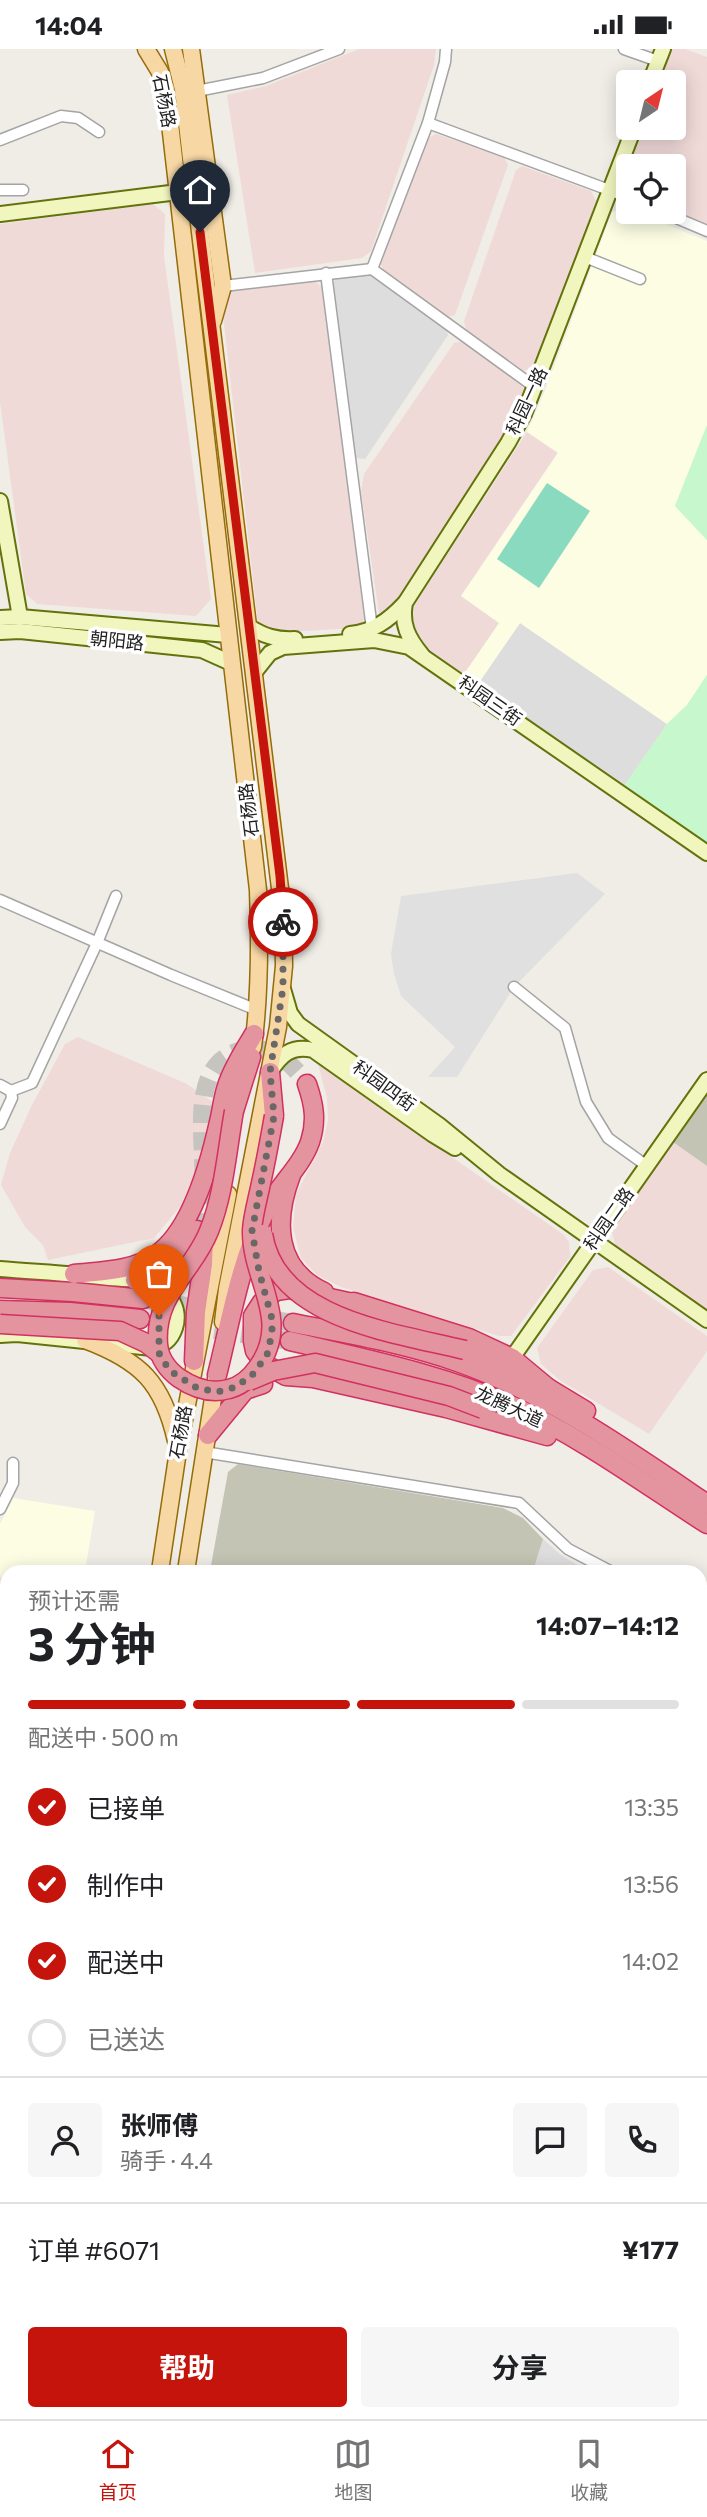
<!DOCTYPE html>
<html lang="zh">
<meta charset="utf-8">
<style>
body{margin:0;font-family:Commissioner,"Noto Sans SC",sans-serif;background:#f6f6f6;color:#202124;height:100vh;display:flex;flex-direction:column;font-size:26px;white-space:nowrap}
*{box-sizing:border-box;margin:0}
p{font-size:23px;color:#757577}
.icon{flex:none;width:38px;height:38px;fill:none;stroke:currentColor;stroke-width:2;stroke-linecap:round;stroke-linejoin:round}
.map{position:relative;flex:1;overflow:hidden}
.panel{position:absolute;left:0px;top:1516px;width:707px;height:856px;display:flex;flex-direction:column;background:#fff;border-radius:21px 21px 0 0;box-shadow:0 4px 18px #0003}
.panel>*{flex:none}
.needle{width:46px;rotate:35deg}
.buttons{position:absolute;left:616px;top:21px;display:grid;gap:14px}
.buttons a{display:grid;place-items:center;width:70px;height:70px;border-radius:7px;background:#fff;box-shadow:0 4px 18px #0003;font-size:35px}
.pin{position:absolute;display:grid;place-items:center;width:60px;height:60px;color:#fff;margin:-72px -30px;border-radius:50% 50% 50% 0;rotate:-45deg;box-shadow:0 0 7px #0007}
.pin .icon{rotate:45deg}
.courier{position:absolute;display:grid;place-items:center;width:70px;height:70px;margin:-35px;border:5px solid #c5140b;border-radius:50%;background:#fff;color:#222;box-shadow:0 2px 9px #0007}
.head em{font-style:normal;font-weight:700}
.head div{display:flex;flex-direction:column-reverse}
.head{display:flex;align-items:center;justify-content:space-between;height:119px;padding:0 28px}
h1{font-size:46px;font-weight:700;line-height:52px}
.bar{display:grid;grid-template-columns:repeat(4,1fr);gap:10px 7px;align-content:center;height:84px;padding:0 28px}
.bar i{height:9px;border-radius:5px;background:#e0e0e0}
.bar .on{background:#c5140b}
.bar p{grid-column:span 4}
.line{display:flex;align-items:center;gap:18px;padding:0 28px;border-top:2px solid #e0e0e0}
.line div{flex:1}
.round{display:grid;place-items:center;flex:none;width:74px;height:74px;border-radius:7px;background:#f6f6f6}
ol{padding:0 28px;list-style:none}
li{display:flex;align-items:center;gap:21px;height:77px}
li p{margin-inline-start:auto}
li .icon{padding:7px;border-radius:50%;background:#c5140b;color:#fff;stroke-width:4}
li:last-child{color:#757577}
li i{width:38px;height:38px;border:4px solid #e0e0e0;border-radius:50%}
.primary-button{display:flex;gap:14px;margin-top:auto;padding:14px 28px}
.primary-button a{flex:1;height:80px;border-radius:7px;background:#c5140b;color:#fff;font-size:28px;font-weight:700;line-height:80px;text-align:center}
.primary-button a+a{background:#f6f6f6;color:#202124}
.status{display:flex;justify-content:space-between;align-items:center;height:49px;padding:0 35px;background:#fff;direction:ltr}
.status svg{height:19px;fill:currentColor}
.tabs{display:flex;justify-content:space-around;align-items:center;height:98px;border-top:2px solid #e0e0e0;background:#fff;font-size:19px;color:#757577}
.tabs a{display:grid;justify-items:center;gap:4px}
.tabs .on{color:#c5140b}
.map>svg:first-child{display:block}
.residential{fill:#dedddd}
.commercial{fill:#f0dad8}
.education{fill:#fcfde3}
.construction{fill:#c3c4b3}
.park{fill:#c7f7cd}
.pitch{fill:#8adabf}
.parking{fill:#e0e0e0}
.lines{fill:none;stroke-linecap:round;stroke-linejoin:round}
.highway-tunnel{stroke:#c6c4bf;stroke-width:18;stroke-dasharray:18 9;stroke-linecap:butt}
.street-casing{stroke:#a4a4a4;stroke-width:13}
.secondary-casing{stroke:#63730b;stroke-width:18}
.primary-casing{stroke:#946c08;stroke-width:19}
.highway-casing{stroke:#d23060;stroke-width:21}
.street{stroke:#fff;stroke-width:10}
.secondary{stroke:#f1f6bf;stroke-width:14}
.primary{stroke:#f7d8a5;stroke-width:16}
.highway{stroke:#e3949e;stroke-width:18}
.highway-bridge-casing{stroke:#d23060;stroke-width:21;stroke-linecap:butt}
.highway-bridge{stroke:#e3949e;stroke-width:18}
.done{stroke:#696866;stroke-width:7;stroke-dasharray:0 12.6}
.route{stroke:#c5140b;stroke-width:9}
.labels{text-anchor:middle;stroke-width:7;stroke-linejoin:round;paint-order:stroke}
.street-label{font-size:18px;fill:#202020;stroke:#fff}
</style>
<div class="status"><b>14:04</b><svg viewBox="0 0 49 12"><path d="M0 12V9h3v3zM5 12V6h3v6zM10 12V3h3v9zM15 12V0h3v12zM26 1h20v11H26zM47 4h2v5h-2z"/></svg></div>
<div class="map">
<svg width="707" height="2370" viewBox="0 0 707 2370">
<rect width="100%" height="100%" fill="#f0ede7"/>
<g class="residential">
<path d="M368,224L446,279L448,286L365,410L356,409L333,234L336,229Z"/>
<path d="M520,574L667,675L624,737L478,635Z"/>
<path d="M543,1490L561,1506L587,1522H533Z"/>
<path d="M0,1590L7,1591V2013L0,2021Z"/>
<path d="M700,1653L707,1658V1823L702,1822L700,1819Z"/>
<path d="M707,1951V2305L700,2283V1953Z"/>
<path d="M577,2364H675L671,2370H584Z"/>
</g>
<g class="commercial">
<path d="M359,0H436L434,16L371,202L362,209L255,224L227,46L266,37Z"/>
<path d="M672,0H685L707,8V179L674,163V117H628V144L623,131L642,79H674V33H659Z"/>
<path d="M436,85L504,108L508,116L455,266L448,268L384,222L380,213L428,89Z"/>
<path d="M522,117L591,142L598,156L536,318L523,322L466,281L464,272L516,121Z"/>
<path d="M153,155L165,165L164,207L211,550L196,567L37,555L26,545L0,353V175Z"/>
<path d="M313,231L322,238L365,574L356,579L269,584L258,575L223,266L230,242Z"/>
<path d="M462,292L522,337L525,348L501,391L401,548L391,559L379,564L361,442L364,425L454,294Z"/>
<path d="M527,383L558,403L461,547L500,574L464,625L429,600L421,591L413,580L412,560Z"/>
<path d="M78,988L187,1035L214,1054L205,1106L183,1154L154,1189L48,1211L43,1196L25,1178L1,1136L10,1104L32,1056L65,995Z"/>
<path d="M318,1015L564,1186L569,1193L570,1208L511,1287H499L341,1238L317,1226L301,1209L293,1179L296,1145L323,1093L328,1071L327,1049Z"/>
<path d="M673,1093L707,1117V1262L616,1199L611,1179Z"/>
<path d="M608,1218L707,1287V1302L649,1385L561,1332L541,1315L537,1299L593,1221Z"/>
</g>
<g class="education">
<path d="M625,159L628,163H636L707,192V376L675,457L707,491V626L687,656L667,675L520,574L478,635L464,625L499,574L461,547L558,404L527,383L544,344L612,163Z"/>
<path d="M13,1449L95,1462L85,1522H7V1529L0,1528V1475Z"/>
<path d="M700,1569L707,1573V1612L700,1621Z"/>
</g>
<g class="construction">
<path d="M707,1045V1117L673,1093Z"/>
<path d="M238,1415L503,1459L523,1469L543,1490L533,1522H210L228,1423Z"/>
</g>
<g class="park">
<path d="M707,376V491L675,457Z"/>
<path d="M707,626V793L706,794L624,737L667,675L687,656Z"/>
<path d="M7,2099V2258L0,2250V2109Z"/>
<path d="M81,2364H247L234,2370H80Z"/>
<path d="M293,2364H543L550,2370H300Z"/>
</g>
<path class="pitch" d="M547,434L590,462L539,539L497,510Z"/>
<path class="parking" d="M577,824L605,845L514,938L457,1028H428L455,998L401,947L394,925L391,905L401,847Z"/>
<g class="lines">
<g class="highway-tunnel">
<path d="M204,1182C205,1159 204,1135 203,1111C202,1071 193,1006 250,1000C274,998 294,1016 307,1035"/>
<path d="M143,1250L293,1274"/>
<path d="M161,1273L290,1292"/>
<path d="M700,1548L707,1539"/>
<path d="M41,2364L43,2370"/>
</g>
<defs>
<g id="street">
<path d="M624,0L658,12"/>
<path d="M197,42L263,29L339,0"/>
<path d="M428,74L628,148"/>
<path d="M0,91L61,67L78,69L99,83"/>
<path d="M0,141H23"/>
<path d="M662,163L707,182"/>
<path d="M585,208L640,230"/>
<path d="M372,220L428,74L445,13L446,0"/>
<path d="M326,224L372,580"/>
<path d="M223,237L372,220L536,339"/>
<path d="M0,851L171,926L257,961"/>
<path d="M514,938L565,979L586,1053L608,1089L647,1117"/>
<path d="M0,1036L11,1042L12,1049L0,1075"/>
<path d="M11,1042L32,1034L97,894L116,847"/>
<path d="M204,1403L519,1454L568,1500L610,1522"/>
<path d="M0,1460L13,1434V1414"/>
<path d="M700,1560L707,1565"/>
<path d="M707,1622L700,1635L707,1650"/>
<path d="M561,2364L567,2370"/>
<path d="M688,2370L691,2364"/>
</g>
<g id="secondary">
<path d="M650,33L663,0"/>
<path d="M0,165L178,143"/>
<path d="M0,452L20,568"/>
<path d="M0,569L20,568L228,586"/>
<path d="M248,577C264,587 276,591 295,590"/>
<path d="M0,583L20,582L202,601L231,614"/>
<path d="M350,585C373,583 389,571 404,555"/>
<path d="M422,606C408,589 401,575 405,554L508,394L524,365L634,79"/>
<path d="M254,624L270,604L283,598L374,591L409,598L707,804"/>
<path d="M283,940L290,964L298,975L439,1076L499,1125L707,1271"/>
<path d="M270,1023C281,1006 291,996 313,1001L432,1085L455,1099"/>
<path d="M0,1220C36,1223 73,1225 109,1229C123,1230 140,1230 153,1235C170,1241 181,1261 175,1279C171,1291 164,1296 152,1299L17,1285L0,1286"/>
<path d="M512,1309L707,1031"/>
<path d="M0,1564L7,1565"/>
<path d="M0,1577L7,1578"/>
<path d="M700,1835L707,1837"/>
<path d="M700,1856L707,1872"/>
<path d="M700,1894L707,1910"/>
<path d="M700,1924L707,1926"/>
</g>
<g id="primary">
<path d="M146,0L160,23L166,40L258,841C260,894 260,946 253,998"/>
<path d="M173,0L183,40L191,109L283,864L284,917L278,978L227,1240L223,1273"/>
<path d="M191,0L223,237L213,272"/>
<path d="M85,1291C141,1312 163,1334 176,1392"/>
<path d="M160,1522L178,1402L228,1145"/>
<path d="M186,1522L216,1330"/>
<path d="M0,2047L7,2039"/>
<path d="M0,2352L8,2370"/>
</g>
<g id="highway">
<path d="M270,1023L274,1067"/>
<path d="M234,1062L251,1008"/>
<path d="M291,1126C274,1171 274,1220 324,1243"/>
<path d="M74,1225C101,1222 133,1222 156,1206C192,1182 210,1113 219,1073C222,1061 223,1048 227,1037C233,1018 244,1002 254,985"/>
<path d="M135,1231C163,1221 180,1206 197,1181"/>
<path d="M0,1239L73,1243L143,1250"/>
<path d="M354,1253L469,1289L512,1309L548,1339"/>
<path d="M362,1256L289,1240L276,1242L262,1253L253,1267V1292L255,1302L266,1316L286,1327L313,1329L446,1359L547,1387"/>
<path d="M0,1261L70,1263L140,1270"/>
<path d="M293,1274C348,1285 408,1295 460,1314C550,1346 629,1402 707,1455"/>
<path d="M290,1292C366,1310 444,1325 515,1358C581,1388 646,1436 707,1475"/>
<path d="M465,1301L548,1339L586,1362"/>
<path d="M194,1312L196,1263L203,1215L204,1189"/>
<path d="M217,1326C231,1270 240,1213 266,1161C278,1137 301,1118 310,1093C317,1072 314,1055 307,1035"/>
<path d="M208,1386L245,1341L263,1335"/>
<path d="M0,2088L7,2078"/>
<path d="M0,2268L7,2273"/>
<path d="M12,2370L19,2364"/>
<path d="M71,2370V2364"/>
</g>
</defs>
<use href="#street" class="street-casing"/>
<use href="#secondary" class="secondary-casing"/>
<use href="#primary" class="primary-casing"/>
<use href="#highway" class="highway-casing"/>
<use href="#street" class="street"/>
<use href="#secondary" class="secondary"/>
<use href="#primary" class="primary"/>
<use href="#highway" class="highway"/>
<defs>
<g id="highway-bridge">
<path d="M234,1062C227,1101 224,1145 209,1182C193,1223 154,1245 158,1295C159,1309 168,1321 179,1329C195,1340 211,1345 229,1340C241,1337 251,1328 258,1318C292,1270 251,1231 252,1181C253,1166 258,1149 261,1134C266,1112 270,1089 274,1067"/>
<path d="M263,1185C276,1271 397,1284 465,1301"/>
<path d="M0,1275L120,1282L146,1294L159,1304"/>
<path d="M249,1332L273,1322L315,1314L449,1347L483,1360"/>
<path d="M0,2338L7,2332"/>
</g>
</defs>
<use href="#highway-bridge" class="highway-bridge-casing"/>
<use href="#highway-bridge" class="highway-bridge"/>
</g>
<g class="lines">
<path class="done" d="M159,1267V1304L169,1321L197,1339L217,1343L236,1338L253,1325L267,1306L272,1284V1270L259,1222L252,1182L274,1067L270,1023L283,939V873"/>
<path class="route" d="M200,183L280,827L283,873"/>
</g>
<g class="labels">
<g class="street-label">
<text transform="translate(164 52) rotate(79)" y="6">石杨路</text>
<text transform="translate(527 352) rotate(-65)" y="6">科园一路</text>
<text transform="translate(117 592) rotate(6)" y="6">朝阳路</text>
<text transform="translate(490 652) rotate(35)" y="6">科园三街</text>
<text transform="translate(249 761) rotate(-97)" y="6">石杨路</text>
<text transform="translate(384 1037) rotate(36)" y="6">科园四街</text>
<text transform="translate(609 1170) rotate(-55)" y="6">科园二路</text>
<text transform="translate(509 1358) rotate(25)" y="6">龙腾大道</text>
<text transform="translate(181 1383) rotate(-80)" y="6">石杨路</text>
</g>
</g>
</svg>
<div class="buttons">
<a><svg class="needle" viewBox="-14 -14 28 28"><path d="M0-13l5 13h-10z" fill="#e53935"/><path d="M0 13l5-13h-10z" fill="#757577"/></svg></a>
<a><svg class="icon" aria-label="locate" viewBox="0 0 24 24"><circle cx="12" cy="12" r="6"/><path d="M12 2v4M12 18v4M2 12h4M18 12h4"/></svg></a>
</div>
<div class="pin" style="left:159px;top:1267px;background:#ea580c"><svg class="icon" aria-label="bag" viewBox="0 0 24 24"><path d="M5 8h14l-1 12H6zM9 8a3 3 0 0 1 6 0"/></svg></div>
<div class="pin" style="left:200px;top:183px;background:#1f2937"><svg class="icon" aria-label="home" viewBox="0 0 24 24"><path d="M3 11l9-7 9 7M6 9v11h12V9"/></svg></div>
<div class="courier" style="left:283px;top:873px"><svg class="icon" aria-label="bike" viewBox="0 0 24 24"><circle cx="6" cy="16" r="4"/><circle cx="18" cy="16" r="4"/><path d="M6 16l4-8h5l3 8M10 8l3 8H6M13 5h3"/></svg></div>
<section class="panel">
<div class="head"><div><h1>3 分钟</h1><p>预计还需</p></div><em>14:07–14:12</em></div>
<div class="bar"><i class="on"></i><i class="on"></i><i class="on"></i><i></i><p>配送中 · 500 m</p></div>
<ol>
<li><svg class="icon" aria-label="check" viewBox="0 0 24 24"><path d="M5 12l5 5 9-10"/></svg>已接单<p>13:35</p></li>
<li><svg class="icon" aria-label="check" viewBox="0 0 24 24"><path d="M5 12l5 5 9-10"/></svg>制作中<p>13:56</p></li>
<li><svg class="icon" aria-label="check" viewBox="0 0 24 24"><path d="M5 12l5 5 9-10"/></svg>配送中<p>14:02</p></li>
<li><i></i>已送达</li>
</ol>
<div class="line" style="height:126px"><a class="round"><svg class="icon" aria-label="person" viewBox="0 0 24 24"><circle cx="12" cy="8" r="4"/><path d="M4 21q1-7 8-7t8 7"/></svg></a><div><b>张师傅</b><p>骑手 · 4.4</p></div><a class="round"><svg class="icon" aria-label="chat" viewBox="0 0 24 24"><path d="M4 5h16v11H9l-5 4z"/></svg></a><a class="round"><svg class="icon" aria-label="phone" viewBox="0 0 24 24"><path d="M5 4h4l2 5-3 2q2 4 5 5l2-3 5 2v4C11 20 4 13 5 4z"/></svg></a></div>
<div class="line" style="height:91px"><div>订单 #6071</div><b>¥177</b></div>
<div class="primary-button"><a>帮助</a><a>分享</a></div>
</section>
</div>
<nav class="tabs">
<a class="on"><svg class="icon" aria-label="home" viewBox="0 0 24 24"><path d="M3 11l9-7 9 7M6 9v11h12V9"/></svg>首页</a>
<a><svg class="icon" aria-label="map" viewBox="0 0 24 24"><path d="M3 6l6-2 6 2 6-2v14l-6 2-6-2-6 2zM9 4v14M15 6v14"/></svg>地图</a>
<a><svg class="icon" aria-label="saved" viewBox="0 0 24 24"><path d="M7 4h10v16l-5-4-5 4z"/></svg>收藏</a>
</nav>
